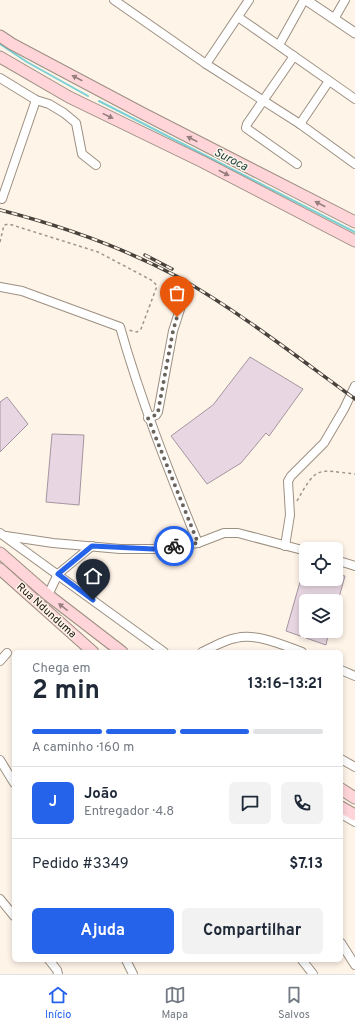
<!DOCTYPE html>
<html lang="pt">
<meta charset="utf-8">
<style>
body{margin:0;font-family:Overpass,sans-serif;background:#f2f2f3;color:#1f2937;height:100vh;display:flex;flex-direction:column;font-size:15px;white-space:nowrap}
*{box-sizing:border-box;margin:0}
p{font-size:13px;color:#747a83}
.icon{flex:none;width:22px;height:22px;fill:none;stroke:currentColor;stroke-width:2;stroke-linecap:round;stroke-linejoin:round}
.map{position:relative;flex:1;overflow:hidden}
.side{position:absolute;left:12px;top:650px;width:331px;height:312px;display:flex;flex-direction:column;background:#fff;border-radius:6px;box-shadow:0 2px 6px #0003}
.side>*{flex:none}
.controls{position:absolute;left:299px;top:542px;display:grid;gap:8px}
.controls a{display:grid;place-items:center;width:44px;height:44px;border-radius:6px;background:#fff;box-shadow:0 2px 6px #0003;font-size:20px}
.pin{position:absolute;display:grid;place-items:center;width:34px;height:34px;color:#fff;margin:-41px -17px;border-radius:50% 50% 50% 0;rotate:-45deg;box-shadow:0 0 4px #0007}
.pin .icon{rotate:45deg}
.courier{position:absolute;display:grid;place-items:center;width:40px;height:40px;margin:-20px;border:3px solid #2563eb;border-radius:50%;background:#fff;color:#222;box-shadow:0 1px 5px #0007}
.head em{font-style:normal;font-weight:700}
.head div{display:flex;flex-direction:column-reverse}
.head{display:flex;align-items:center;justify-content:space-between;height:68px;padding:0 20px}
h1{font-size:26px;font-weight:700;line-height:30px}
.bar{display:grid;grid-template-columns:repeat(4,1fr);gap:6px 4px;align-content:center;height:48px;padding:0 20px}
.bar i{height:5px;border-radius:3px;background:#e0e1e3}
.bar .selected{background:#2563eb}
.bar p{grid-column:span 4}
.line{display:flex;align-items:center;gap:10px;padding:0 20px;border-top:1px solid #e0e1e3}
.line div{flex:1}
.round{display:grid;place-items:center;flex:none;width:42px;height:42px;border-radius:6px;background:#f2f2f3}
.primary-button{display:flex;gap:8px;margin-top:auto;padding:8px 20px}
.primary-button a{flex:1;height:46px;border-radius:6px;background:#2563eb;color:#fff;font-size:16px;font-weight:700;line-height:46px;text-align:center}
.primary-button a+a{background:#f2f2f3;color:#1f2937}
.tab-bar{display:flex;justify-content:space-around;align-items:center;height:56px;border-top:1px solid #e0e1e3;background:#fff;font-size:11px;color:#747a83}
.tab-bar a{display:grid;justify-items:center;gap:2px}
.tab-bar .selected{color:#2563eb}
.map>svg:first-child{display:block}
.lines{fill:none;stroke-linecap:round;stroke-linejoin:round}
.stream{stroke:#79d0d6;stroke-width:2}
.building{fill:#e8d7e2;stroke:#a595a0}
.minor-casing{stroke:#9c9082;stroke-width:10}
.tertiary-casing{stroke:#9c9082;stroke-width:11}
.secondary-casing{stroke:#9c9082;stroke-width:13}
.path{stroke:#9e968d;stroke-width:1.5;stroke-dasharray:3 3;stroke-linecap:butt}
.minor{stroke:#fff;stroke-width:8}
.tertiary{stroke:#fff;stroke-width:9}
.secondary{stroke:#ffd5da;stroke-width:11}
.rail-casing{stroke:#49433d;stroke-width:3.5}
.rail{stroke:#fff4e8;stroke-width:2;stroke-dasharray:6;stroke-linecap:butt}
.oneway{fill:#987f7f}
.done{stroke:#6a635c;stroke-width:4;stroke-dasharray:0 7.2}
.route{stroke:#2563eb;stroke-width:5}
.labels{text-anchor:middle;stroke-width:3;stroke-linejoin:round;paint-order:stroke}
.street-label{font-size:11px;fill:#191510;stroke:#fff4e8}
.water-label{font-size:12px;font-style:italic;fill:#133c3f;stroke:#fff4e8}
</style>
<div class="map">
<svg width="355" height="974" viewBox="0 0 355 974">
<rect width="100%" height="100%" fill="#fff4e8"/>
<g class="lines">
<g class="stream">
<path d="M0,44L27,62L88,96"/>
<path d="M99,101L355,232"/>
</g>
</g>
<g class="building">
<path d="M250,357L303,389L269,436L266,433L241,463L207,484L171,436L213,405Z"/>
<path d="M7,397L28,424L0,452V402Z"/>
<path d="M52,434L84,435L79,505L46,502Z"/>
<path d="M304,568H306V579H336V574L345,576L338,601H306V631H329L326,645L286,631Z"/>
</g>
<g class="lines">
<defs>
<g id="minor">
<path d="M114,0L206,64L300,124L355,164"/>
<path d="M238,17L355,99"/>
<path d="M334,19L345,0"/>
<path d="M279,45L304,0"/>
<path d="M294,56L247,124L246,128L297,164"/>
<path d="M206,64L249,0"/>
<path d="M0,78L36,100L49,104L64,113L76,123L82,154L96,165"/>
<path d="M300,124L329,81"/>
<path d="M2,199L36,100"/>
<path d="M0,287L22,291L120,327C141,401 169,472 198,543"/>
<path d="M148,418L156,415L158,412L173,331L183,300"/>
<path d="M0,533L164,652"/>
<path d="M6,536L53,543L120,549H153L198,543L224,533H238L306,551"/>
<path d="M285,546L290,515L288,481L291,476L324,443L344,409L355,386"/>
<path d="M336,560L355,566"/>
<path d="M48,595L58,574L92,546"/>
<path d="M202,652C213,647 224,640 236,638C257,633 283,645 302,652"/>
<path d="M0,661L7,653"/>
<path d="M341,670L355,676"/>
<path d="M341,759L355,767"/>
<path d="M0,760L14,783"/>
<path d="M341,814L355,822"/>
<path d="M0,899L14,916"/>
<path d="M341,943L355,965"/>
<path d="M49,960L57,970L58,974"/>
<path d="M126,960L133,974"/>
<path d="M302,960L313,974"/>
</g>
<path id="tertiary" d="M306,0L355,33"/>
<g id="secondary">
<path d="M0,36L12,44L142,113L355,222"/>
<path d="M0,57L69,97L203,162L355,241"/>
<path d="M0,553L48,595L122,652"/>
<path d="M0,569L93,652"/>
<path d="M341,789L355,798"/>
<path d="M341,807L355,815"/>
</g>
</defs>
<use href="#minor" class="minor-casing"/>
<use href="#tertiary" class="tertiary-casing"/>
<use href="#secondary" class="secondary-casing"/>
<g class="path">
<path d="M0,242L4,225L9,224L98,252L153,281L157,286L141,329L137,332L128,330"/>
<path d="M297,501C317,465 317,470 355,474"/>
</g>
<use href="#minor" class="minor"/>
<use href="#tertiary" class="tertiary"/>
<use href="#secondary" class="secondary"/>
<defs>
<g id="rail">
<path d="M0,210C62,226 122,247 178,277C240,312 297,357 355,399"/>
<path d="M145,255L172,269"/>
</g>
</defs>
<use href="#rail" class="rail-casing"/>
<use href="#rail" class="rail"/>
</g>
<defs><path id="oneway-solid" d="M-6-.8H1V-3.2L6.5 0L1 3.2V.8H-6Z"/></defs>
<g class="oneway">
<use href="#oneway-solid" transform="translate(77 78) rotate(-152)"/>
<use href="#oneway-solid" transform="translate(108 116) rotate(26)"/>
<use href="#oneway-solid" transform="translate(192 139) rotate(-153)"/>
<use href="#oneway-solid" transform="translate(224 173) rotate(28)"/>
<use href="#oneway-solid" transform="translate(320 204) rotate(-153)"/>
<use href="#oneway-solid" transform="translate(63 607) rotate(-142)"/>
</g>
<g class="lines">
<path class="done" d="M174,546L198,543L148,418L156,415L158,412L173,331L177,317"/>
<path class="route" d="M93,600L58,574L92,546L153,549L174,546"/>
</g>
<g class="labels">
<g class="street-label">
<text transform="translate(47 610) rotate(42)" y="4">Rua Ndunduma</text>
</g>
<g class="water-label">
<text transform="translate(231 159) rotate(27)" y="4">Suroca</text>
</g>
</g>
</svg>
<div class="controls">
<a><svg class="icon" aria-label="locate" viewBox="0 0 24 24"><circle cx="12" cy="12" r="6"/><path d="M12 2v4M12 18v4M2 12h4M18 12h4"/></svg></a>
<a><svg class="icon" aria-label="layers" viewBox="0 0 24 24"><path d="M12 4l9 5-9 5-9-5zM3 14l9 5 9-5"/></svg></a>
</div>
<div class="pin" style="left:177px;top:317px;background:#ea580c"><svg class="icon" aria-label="bag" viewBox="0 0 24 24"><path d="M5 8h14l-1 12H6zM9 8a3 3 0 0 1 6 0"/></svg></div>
<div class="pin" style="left:93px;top:600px;background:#1f2937"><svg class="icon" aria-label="home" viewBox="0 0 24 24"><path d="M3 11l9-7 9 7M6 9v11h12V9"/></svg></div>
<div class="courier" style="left:174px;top:546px"><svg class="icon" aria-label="bike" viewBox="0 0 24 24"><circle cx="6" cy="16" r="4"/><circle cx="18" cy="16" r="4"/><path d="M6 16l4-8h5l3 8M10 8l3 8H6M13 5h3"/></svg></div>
<section class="side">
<div class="head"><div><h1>2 min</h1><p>Chega em</p></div><em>13:16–13:21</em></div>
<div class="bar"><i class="selected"></i><i class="selected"></i><i class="selected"></i><i></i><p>A caminho · 160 m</p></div>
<div class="line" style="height:72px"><b class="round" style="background:#2563eb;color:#fff">J</b><div><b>João</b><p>Entregador · 4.8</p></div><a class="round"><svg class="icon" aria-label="chat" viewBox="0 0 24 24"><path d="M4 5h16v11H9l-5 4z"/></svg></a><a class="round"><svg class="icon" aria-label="phone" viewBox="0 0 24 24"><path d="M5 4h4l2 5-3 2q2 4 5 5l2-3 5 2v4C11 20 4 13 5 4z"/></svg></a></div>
<div class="line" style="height:52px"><div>Pedido #3349</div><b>$7.13</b></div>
<div class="primary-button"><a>Ajuda</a><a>Compartilhar</a></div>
</section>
</div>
<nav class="tab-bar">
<a class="selected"><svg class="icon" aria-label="home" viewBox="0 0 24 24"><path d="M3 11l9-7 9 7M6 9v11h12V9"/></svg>Início</a>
<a><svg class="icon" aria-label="map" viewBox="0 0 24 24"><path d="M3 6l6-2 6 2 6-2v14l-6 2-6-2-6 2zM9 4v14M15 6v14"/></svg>Mapa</a>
<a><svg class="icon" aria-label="saved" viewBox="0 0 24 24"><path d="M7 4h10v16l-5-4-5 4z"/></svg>Salvos</a>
</nav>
